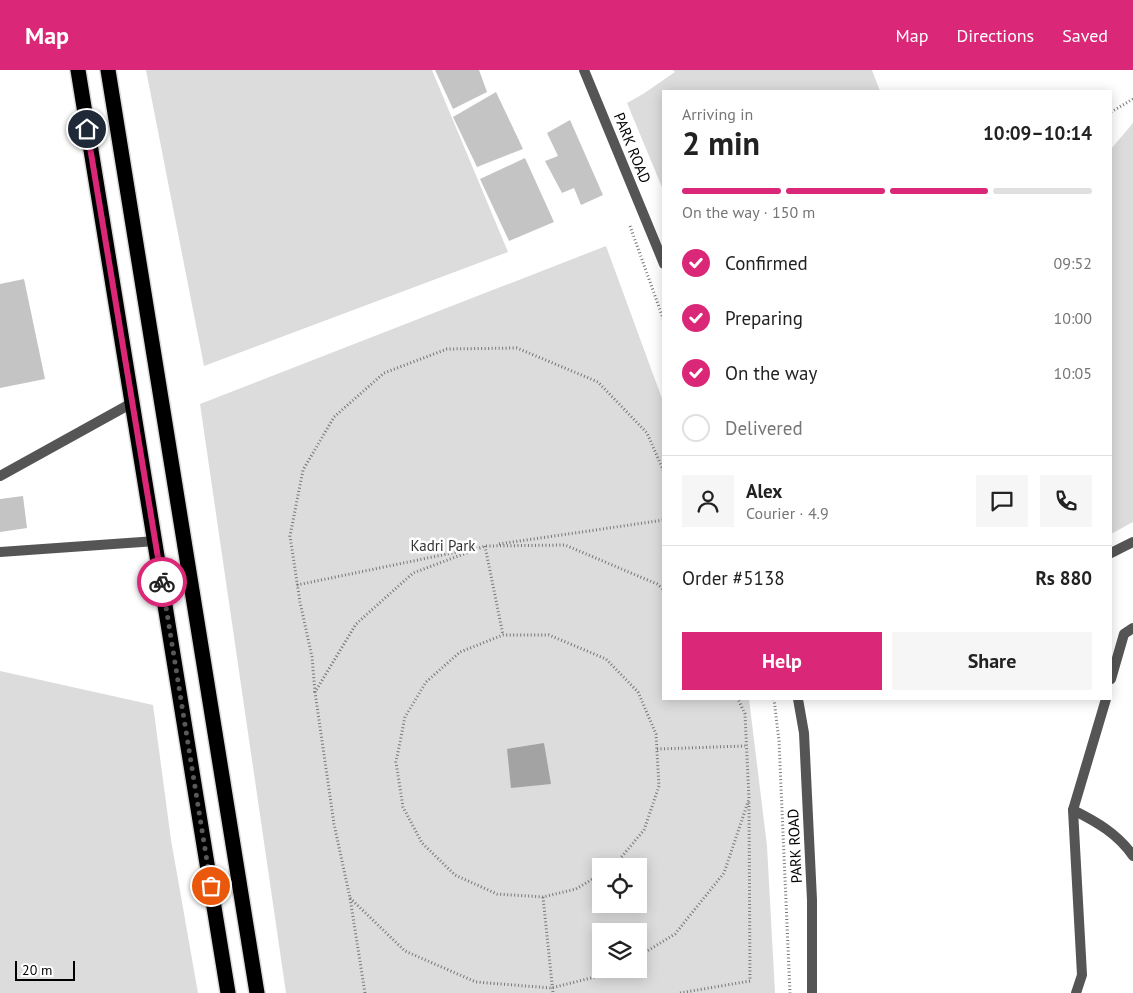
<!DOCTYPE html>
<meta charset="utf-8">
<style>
body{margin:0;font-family:"PT Sans",sans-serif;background:#f6f6f6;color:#222;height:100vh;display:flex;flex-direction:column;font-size:19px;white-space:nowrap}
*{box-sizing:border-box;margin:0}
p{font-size:16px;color:#767676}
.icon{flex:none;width:28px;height:28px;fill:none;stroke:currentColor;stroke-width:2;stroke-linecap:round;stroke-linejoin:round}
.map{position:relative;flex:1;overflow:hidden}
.sheet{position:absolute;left:662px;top:20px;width:450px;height:610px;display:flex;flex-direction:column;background:#fff;border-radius:0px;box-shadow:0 2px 12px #0003}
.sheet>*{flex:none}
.controls{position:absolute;left:592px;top:788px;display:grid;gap:10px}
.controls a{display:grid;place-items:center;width:55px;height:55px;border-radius:0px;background:#fff;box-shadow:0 2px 12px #0003;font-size:25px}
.scale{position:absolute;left:15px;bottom:12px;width:60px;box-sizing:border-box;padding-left:5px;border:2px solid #000;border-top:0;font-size:14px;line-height:18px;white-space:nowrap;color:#000;-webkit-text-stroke:4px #fff;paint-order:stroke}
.pin{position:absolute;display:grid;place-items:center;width:42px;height:42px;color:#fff;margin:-21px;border:2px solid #fff;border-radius:50%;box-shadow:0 1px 5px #0007}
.courier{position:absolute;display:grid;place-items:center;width:50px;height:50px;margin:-25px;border:4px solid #db2777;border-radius:50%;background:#fff;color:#222;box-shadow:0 1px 6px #0007}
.headline em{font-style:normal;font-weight:800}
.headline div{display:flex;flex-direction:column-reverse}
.headline{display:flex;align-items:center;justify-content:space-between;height:85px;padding:0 20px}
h1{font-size:32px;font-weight:800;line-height:38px}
.bar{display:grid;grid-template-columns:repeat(4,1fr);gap:8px 5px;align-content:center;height:60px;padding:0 20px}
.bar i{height:6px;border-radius:4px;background:#e0e0e0}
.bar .selected{background:#db2777}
.bar p{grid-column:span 4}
.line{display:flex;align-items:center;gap:12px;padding:0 20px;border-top:1px solid #e0e0e0}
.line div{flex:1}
.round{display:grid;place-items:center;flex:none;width:52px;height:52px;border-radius:0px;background:#f6f6f6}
ol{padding:0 20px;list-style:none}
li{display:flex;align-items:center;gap:15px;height:55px}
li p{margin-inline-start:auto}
li .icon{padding:5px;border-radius:50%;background:#db2777;color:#fff;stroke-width:4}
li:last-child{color:#767676}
li i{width:28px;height:28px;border:2px solid #e0e0e0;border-radius:50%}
.action{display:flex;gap:10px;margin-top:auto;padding:10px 20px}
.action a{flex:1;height:58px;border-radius:0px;background:#db2777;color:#fff;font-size:20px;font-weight:800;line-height:58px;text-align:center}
.action a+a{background:#f6f6f6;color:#222}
header{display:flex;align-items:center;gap:30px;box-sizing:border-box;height:70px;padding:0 25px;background:#db2777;color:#fff}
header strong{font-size:24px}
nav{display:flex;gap:28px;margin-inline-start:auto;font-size:18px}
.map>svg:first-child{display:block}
.green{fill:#dcdcdc;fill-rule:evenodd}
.water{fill:#a3a3a3}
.building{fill:#c4c4c4}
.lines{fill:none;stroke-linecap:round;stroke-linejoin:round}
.highway-casing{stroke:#dbdbdb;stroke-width:18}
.path{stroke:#777;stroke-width:3;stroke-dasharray:1 2.5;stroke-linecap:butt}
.lane{stroke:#555;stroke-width:10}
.street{stroke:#555;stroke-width:10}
.highway{stroke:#000;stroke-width:15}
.done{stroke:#595959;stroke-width:5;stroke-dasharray:0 9}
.route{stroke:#db2777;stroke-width:6}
.labels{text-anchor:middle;stroke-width:5;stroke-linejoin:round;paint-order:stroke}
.street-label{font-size:15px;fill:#000;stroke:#fff}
.park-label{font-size:15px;fill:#333;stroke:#fff}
</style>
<header>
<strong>Map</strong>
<nav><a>Map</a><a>Directions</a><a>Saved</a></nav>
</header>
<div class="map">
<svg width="1133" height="923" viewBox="0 0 1133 923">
<rect width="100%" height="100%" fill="#fff"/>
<g class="green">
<path d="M146,0H432L508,182L204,296Z"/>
<path d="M673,0H872L880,21H664V122L627,33L643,24L675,2Z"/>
<path d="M1133,53V452L1111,464V79Z"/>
<path d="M606,176L664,334V629H749L767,776L775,923H286L200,334ZM601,796H639V834H601ZM601,861H639V899H601Z"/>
<path d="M0,601L153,635L171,770L198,923H0Z"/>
</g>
<path class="water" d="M544,673L551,714L511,718L507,679Z"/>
<g class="building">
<path d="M435,0H479L487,22L453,39Z"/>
<path d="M496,22L523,79L477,97L453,47Z"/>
<path d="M570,50L603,125L581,135L574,118L562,123L545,91L558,86L547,63Z"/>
<path d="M525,88L554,152L509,171L480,109Z"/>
<path d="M24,209L45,309L0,318V214Z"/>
<path d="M23,426L27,458L0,462V429Z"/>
</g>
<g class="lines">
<defs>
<g id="highway">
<path d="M78,0L228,923"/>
<path d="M108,0L257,923"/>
</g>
</defs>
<use href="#highway" class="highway-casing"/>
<g class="path">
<path d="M1111,42L1133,29"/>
<path d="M630,156L664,251"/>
<path d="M499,474L664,450"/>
<path d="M485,476L503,565"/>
<path d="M297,515L476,478"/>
<path d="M315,622L312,587L300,532L290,466L303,400L334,347L384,303L447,279L517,278L598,312L647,363L664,402"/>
<path d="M774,629L779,671L790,923"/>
<path d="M657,679L745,676"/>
<path d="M601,804L576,819L543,827L497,824L455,805L422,773L403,737L396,692L405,647L426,612L460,582L503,565H549L606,589L638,622L656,664L659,716L644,760L614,796"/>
<path d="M543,827L553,923"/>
<path d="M350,828L405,881L476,912L551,918L611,903L618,899"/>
<path d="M639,886L675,864L724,803L749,729L745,644L738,629"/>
<path d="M365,923L350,828L334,754L315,622L356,554L413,503L485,476L565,475L657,514L664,520"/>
<path d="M680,923L750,911L749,732"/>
</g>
<g class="lane">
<path d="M0,406L132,333"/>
<path d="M0,482L156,471"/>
</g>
<g class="street">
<path d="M584,0L664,194"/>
<path d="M1111,483L1133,472"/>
<path d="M1111,609L1124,564L1133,558"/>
<path d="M798,629L804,663L812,830V923"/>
<path d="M1073,740C1097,752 1118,764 1133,786"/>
<path d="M1076,923L1082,905L1073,740L1106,629"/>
</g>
<use href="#highway" class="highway"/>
</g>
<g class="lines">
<path class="done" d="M162,512L211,816"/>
<path class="route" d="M87,59L162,512"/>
</g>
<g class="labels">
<g class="street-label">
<text transform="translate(632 78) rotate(68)" y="5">PARK ROAD</text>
<text transform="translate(795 776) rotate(-93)" y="5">PARK ROAD</text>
</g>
<g class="park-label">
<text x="443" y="481">Kadri Park</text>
</g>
</g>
</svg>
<div class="controls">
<a><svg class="icon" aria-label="locate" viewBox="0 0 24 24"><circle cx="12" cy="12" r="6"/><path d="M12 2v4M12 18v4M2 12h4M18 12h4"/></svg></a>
<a><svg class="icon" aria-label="layers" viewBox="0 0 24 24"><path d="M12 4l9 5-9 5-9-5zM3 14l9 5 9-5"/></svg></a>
</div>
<div class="scale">20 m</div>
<div class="pin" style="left:211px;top:816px;background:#ea580c"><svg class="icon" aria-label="bag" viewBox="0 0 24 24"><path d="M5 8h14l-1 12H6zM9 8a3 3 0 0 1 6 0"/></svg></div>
<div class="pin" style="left:87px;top:59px;background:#1f2937"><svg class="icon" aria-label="home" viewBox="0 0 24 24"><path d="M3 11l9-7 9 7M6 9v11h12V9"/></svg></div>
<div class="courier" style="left:162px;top:512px"><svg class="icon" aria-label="bike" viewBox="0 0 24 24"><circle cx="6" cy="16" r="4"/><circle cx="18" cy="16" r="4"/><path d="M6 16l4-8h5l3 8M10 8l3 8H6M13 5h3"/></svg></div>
<section class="sheet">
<div class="headline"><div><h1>2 min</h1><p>Arriving in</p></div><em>10:09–10:14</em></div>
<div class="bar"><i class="selected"></i><i class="selected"></i><i class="selected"></i><i></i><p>On the way · 150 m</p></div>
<ol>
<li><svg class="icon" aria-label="check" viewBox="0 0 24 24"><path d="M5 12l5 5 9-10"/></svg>Confirmed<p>09:52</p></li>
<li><svg class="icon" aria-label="check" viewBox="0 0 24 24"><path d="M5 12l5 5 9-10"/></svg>Preparing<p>10:00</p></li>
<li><svg class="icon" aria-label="check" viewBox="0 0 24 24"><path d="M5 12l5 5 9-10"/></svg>On the way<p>10:05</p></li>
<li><i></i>Delivered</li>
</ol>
<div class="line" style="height:90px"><a class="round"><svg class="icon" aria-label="person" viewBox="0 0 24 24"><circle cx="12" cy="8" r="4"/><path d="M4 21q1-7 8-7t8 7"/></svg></a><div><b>Alex</b><p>Courier · 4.9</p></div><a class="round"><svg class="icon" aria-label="chat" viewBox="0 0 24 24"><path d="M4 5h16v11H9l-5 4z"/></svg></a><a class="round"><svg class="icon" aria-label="phone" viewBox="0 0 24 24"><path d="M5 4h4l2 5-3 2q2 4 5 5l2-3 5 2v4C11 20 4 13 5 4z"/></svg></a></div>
<div class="line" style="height:65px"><div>Order #5138</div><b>Rs 880</b></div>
<div class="action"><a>Help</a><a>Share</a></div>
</section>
</div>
